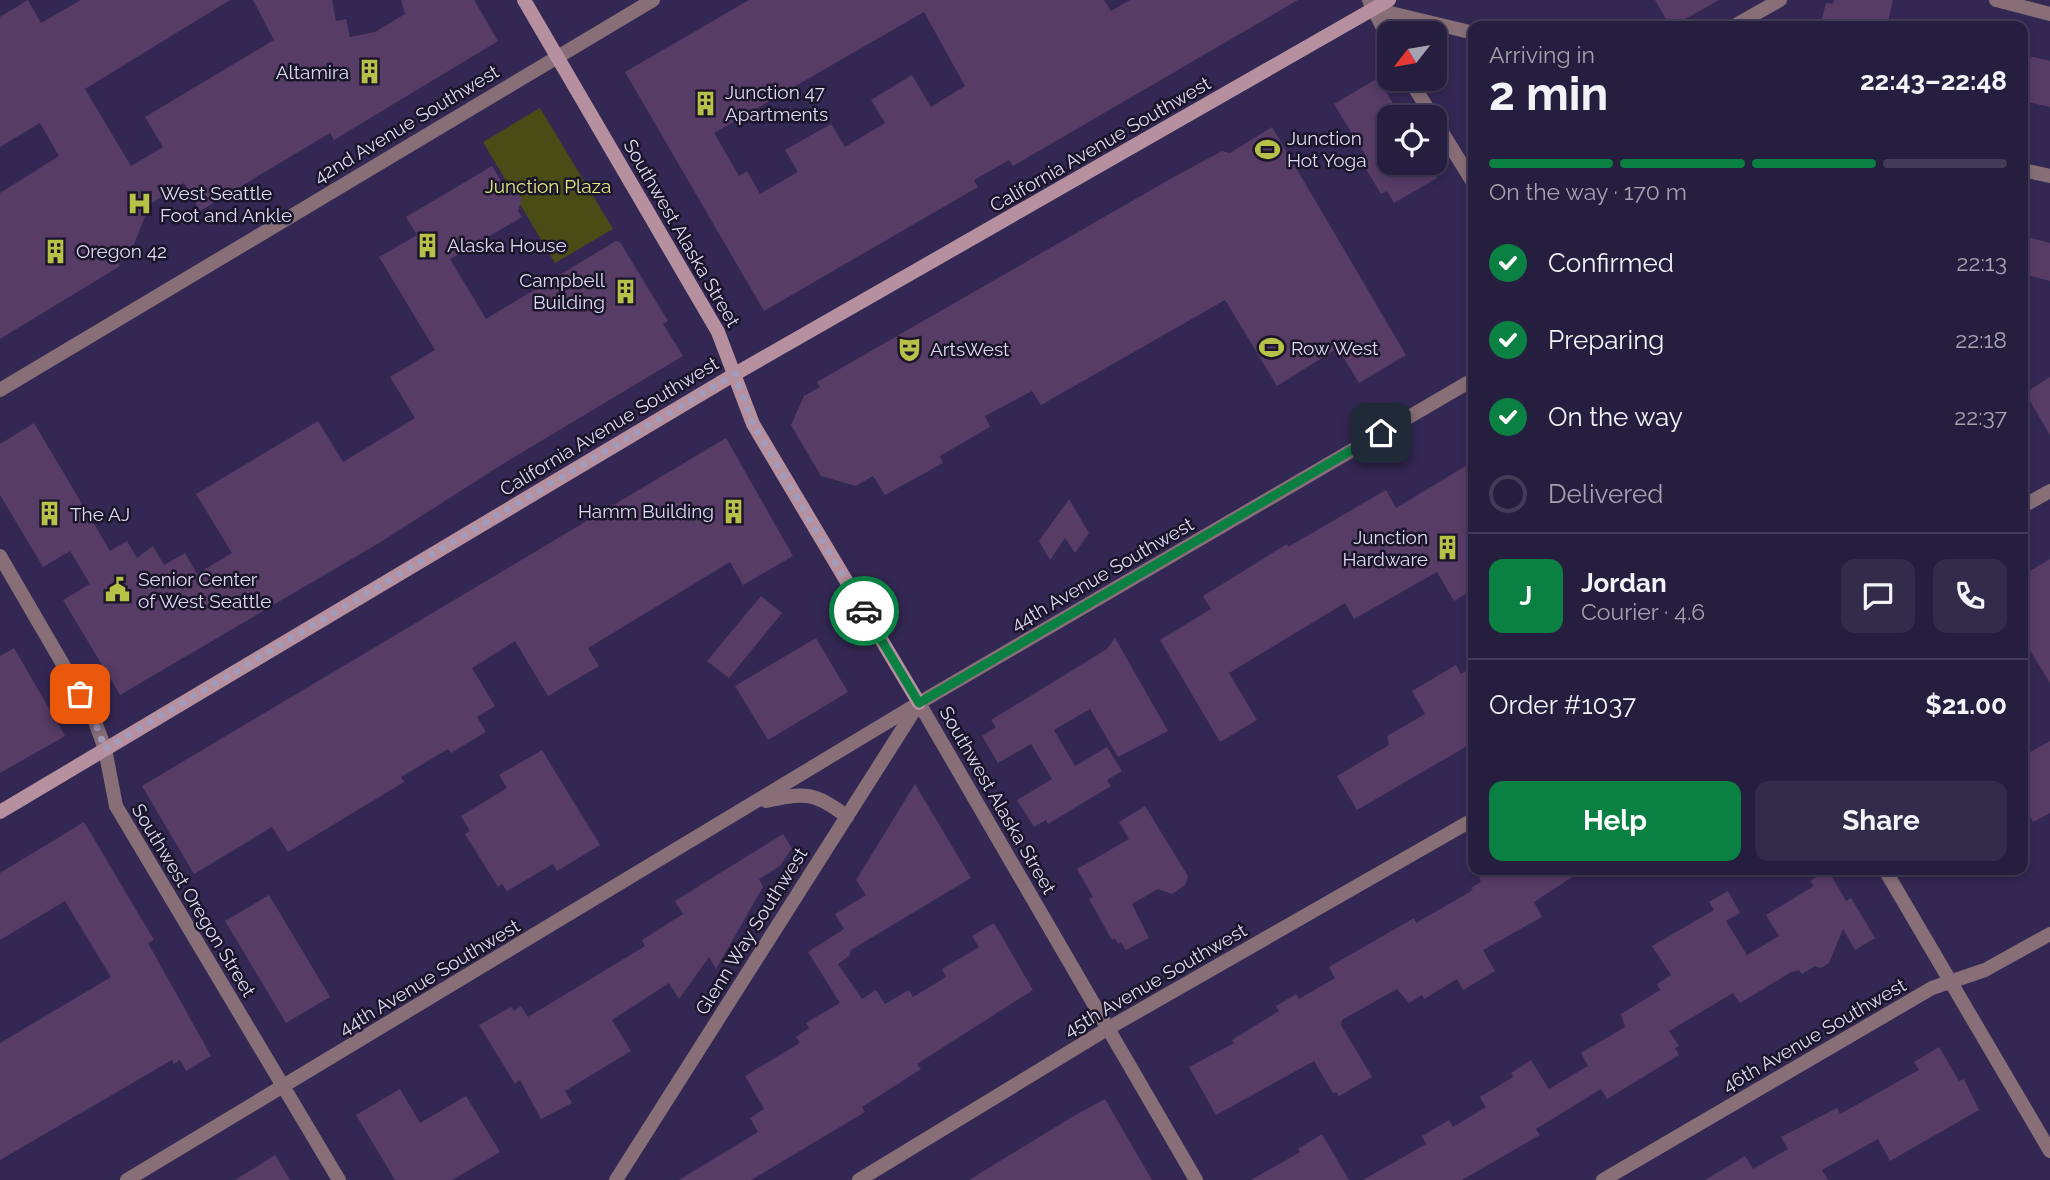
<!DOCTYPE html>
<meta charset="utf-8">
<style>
body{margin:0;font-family:Raleway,sans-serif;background:#322b49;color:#f1f3f6;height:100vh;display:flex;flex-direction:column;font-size:26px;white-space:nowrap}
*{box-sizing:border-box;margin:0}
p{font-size:23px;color:#a4a2b0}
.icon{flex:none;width:38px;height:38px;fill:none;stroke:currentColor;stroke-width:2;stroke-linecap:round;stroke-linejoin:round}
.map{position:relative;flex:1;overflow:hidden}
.side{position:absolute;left:1468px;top:21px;width:560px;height:854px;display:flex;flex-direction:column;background:#261e3e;border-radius:14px;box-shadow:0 4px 10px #0003,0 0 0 2px #423c58}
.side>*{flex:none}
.needle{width:46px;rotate:239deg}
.buttons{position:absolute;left:1377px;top:21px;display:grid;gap:14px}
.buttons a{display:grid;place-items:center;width:70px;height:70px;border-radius:14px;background:#261e3e;box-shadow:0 4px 10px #0003,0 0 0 2px #423c58;font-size:35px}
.pin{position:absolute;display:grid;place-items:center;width:60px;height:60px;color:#fff;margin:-30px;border-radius:14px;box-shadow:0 4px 10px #0006}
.courier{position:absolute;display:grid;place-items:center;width:70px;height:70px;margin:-35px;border:5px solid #0b8043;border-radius:50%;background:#fff;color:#222;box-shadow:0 2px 9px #0007}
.overview em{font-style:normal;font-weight:700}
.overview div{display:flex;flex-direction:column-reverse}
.overview{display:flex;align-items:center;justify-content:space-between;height:119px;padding:0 21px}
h1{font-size:46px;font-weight:700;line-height:52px}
.bar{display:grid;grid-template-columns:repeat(4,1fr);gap:10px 7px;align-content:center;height:84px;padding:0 21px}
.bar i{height:9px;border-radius:5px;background:#423c58}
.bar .on{background:#0b8043}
.bar p{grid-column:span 4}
.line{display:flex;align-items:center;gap:18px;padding:0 21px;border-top:2px solid #423c58}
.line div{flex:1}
.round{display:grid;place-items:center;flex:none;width:74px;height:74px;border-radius:14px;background:#322b49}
ol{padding:0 21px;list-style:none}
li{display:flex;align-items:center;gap:21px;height:77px}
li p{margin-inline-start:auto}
li .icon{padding:7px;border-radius:50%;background:#0b8043;color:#fff;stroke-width:4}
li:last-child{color:#a4a2b0}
li i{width:38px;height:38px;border:4px solid #423c58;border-radius:50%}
.cta{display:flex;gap:14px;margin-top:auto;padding:14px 21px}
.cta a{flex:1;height:80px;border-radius:14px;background:#0b8043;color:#fff;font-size:28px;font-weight:700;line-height:80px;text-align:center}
.cta a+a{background:#322b49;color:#f1f3f6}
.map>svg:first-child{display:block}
.green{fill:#494d15}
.building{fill:#573c66;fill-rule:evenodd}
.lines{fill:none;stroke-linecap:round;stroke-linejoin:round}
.minor{stroke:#876e77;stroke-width:14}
.tertiary{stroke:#876e77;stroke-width:14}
.secondary{stroke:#b7909f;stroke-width:14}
.done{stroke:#a29cbc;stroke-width:7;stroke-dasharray:0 12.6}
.route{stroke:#0b8043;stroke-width:9}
.labels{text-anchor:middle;stroke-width:5;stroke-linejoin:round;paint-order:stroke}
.poi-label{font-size:19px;fill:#dedaf5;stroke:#1a1529;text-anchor:start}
.street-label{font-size:19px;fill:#dedaf5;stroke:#1a1529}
.park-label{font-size:19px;fill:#dfe87f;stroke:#1a1529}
</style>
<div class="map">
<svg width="2050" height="1180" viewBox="0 0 2050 1180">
<rect width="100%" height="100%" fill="#332853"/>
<path class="green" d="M540,108L613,229L555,263L483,142Z"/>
<g class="building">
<path d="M28,0L41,23L81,0H230L85,89L131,166L163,147L145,117L274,40L253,0H332L336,21L346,19L350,37L375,32L405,14L401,0H474L498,41L334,140L330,133L200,211L184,183L150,204L129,256L118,262L120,266L0,339V193L59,156L40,123L0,147V17Z"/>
<path d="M749,0H1104L1111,11L1130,0H1298L1013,166L1009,160L974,180L978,187L764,311L625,72ZM924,12L965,86L931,107L912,75L871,100L885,123L845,147L831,124L785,150L798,172L760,194L747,171L739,176L714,133Z"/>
<path d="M1655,0H1719L1673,26H1670Z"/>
<path d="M1834,0H1893L1887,26H1820L1826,3L1833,4Z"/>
<path d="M2029,56L2050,61V107L2023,101V80Z"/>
<path d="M1378,78L1401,117H1390V163H1428L1437,178L1394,203L1387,191L1381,194L1360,159L1366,156L1334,104Z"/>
<path d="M1272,127L1406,355L1359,383L1338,348L1277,386L1225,300L1041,405L1032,391L985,416L990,427L940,456L943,463L885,495L873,476L856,486L821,476L791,425L804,396L820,387L817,382L1172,178L1222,151L1230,153Z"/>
<path d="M492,166L505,188L513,184L522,199L518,211L522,217L450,259L486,319L616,241L620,242L668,321L663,324L683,356L506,462L379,543L120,695L63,600L90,584L70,551L43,567L0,495V444L34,423L110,551L127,541L137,558L153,546L164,565L185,553L197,574L232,553L196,494L318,421L343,462L415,418L390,377L435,350L379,257L417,235L406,217Z"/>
<path d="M2023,236L2050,243V281L2023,274Z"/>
<path d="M2050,377V435L2025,393Z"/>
<path d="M726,438L793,556L743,585L730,562L588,648L599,666L548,696L515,641L472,668L495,706L477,717L486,732L451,753L448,749L401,777L404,782L288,852L272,827L194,874L142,786Z"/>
<path d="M1474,461V589L1454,601L1437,572L1354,619L1345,603L1229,673L1257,720L1220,742L1160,640L1211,609L1203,596L1287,544L1288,547L1386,490L1396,508Z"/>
<path d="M1069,499L1089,533L1075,553L1065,538L1050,560L1039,541Z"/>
<path d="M2050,559V683L2023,639V575Z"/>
<path d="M761,596L782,613L729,678L707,661Z"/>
<path d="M816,638L848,692L768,740L735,686Z"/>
<path d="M1115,638L1168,731L1118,757L1090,709L1054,730L1075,766L1107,747L1122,771L1107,780L1111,786L1048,824L1046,820L1034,827L1017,800L1052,779L1031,744L998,763L982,736L996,727L991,720L1107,649Z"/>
<path d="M14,648L65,736L0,773V656Z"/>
<path d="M1456,665L1461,674L1474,666V742L1357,810L1337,776L1389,745L1387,736L1425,714L1412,691Z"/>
<path d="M2050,741V813L2033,822L2030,817L2023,820V756Z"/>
<path d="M542,750L600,845L557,871L553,864L507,891L502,884L498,887L465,834L470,831L461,816L507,788L499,775Z"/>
<path d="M915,784L971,878L851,950L849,956L838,964L862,999L876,990L885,1004L909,990L913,997L946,977L942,969L979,947L972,936L994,923L1033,990L917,1064L921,1069L862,1107L865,1112L751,1180H679L758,1132L750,1118L764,1109L745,1076L800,1043L796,1037L809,1028L806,1023L840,1003L808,952L844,929L835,914L866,895L856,880Z"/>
<path d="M1145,806L1188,876L1185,885L1172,894L1158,889L1132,904L1149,938L1126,950L1121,942L1118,944L1115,938L1112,940L1089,899L1093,897L1077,869L1129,839L1119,822Z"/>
<path d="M84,822L154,940L148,943L211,1056L186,1071L180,1060L174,1064L172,1060L0,1160V1043L111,977L65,901L0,940V873Z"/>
<path d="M783,834L792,848L780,866L759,879L763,887L716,969L709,957L679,999L669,983L612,1020L631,1051L565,1091L572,1103L541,1119L520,1080L515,1084L479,1025L511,1007L514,1011L521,1006L528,1017L645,946L642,940L683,914L675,901Z"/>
<path d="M1494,870H1583L1534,902L1542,917L1483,950L1495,971L1463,990L1457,979L1424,999L1422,995L1409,1003L1397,989L1342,1020L1341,1025L1372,1077L1339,1096L1336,1092L1333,1093L1314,1061L1216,1115L1189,1067L1234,1043L1232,1040L1279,1011L1276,1006L1296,994L1299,999L1335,978L1329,967L1414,918L1416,923L1473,890L1471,888L1481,882L1479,878Z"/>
<path d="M1828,870L1846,901L1851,898L1875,938L1855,950L1843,929L1829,963L1821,968L1815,966L1802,974L1799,970L1791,972L1740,1003L1733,993L1669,1031L1679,1046L1675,1048L1679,1055L1607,1099L1601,1089L1536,1129L1540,1135L1462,1180H1363L1426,1144L1422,1136L1449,1120L1453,1127L1486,1107L1480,1097L1513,1077L1511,1073L1531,1060L1549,1089L1588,1066L1581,1053L1625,1027L1621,1014L1660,990L1657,984L1671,975L1652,946L1714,910L1709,902L1728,891L1740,913L1726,921L1747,955L1779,936L1766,915L1814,886L1810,881Z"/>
<path d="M269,895L330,997L286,1023L225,921Z"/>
<path d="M1939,1047L1959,1081L1964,1079L1979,1110L1890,1161L1878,1139L1822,1170L1828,1180H1705L1745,1156L1753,1169L1788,1149L1781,1137L1837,1108L1840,1114L1919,1070L1914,1062Z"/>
<path d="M400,1089L420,1123L466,1096L500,1152L452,1180H395L356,1115Z"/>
<path d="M1105,1099L1152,1180H969L1072,1117Z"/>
<path d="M1322,1134L1349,1180H1251L1300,1152L1298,1149Z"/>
<path d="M275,1155L290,1180H235Z"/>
</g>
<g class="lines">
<g class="minor">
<path d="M1996,0L2050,14"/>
<path d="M1734,26L1780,0"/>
<path d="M0,390L653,0"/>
<path d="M2023,506L2050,491"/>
<path d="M766,801C804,792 816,792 847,817"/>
<path d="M1885,870L2050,1151"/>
<path d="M127,1180L919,703"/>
<path d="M859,1180L1107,1029L1474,819"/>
<path d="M1603,1180L1932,988L1985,970L2050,934"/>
</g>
<g class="tertiary">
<path d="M1369,0L1390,42"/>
<path d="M1374,9L1474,33"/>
<path d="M1409,79L1433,117"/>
<path d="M1435,121L1474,184"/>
<path d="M2023,170L2050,176"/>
<path d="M0,556L93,716L105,749L116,806L339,1180"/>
<path d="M919,703L1196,1180"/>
<path d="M616,1180L919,703L1474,379"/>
</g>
<g class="secondary">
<path d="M524,0L718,332L753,424L919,703"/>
<path d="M0,812L735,374L1389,0"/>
</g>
</g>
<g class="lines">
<path class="done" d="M80,694L93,716L105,749L735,374L753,424L864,611"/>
<path class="route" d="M864,611L919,703L1381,433"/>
</g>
<defs>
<symbol id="building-bare" viewBox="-9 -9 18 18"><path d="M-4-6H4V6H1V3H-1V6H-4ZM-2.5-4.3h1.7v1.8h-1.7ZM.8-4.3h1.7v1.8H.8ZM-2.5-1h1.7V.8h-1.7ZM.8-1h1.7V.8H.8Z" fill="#b8c147" stroke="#1a1529" stroke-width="2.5" paint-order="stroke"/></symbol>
<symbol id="stadium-bare" viewBox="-9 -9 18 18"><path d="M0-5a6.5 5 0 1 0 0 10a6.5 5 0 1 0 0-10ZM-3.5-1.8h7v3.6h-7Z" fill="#b8c147" stroke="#1a1529" stroke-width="2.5" paint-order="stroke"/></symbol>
<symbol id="hospital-bare" viewBox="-9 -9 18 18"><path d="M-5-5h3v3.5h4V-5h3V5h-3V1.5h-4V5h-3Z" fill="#b8c147" stroke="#1a1529" stroke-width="2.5" paint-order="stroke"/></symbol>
<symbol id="theatre-bare" viewBox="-9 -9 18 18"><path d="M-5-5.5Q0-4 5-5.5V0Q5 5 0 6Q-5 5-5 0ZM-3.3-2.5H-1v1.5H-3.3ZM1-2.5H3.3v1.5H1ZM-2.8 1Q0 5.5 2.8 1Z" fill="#b8c147" stroke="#1a1529" stroke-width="2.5" paint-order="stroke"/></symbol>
<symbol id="civic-bare" viewBox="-9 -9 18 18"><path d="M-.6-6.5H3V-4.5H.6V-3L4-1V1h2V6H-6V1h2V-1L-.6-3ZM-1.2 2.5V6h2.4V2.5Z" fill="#b8c147" stroke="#1a1529" stroke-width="2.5" paint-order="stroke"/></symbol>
</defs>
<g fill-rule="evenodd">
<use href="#building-bare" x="352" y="54" width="35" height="35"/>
<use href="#building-bare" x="688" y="86" width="35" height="35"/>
<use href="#stadium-bare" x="1250" y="132" width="35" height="35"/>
<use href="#hospital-bare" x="122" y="186" width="35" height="35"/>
<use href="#building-bare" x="410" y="228" width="35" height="35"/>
<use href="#building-bare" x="38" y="234" width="35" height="35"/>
<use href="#building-bare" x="608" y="274" width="35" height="35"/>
<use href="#stadium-bare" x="1254" y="330" width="35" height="35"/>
<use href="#theatre-bare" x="892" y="332" width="35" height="35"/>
<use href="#building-bare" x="716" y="494" width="35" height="35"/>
<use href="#building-bare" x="32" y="496" width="35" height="35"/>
<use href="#building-bare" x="1430" y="530" width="35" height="35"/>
<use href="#civic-bare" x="100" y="572" width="35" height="35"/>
</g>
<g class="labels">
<g class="poi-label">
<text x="349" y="79" text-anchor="end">Altamira</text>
<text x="725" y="99">Junction 47<tspan x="725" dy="22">Apartments</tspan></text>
<text x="1287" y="145">Junction<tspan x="1287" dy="22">Hot Yoga</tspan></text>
<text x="160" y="200">West Seattle<tspan x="160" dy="22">Foot and Ankle</tspan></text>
<text x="447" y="252">Alaska House</text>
<text x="76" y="258">Oregon 42</text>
<text x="605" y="287" text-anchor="end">Campbell<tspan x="605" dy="22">Building</tspan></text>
<text x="1291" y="355">Row West</text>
<text x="930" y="356">ArtsWest</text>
<text x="714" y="518" text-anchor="end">Hamm Building</text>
<text x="70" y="521">The AJ</text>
<text x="1428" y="544" text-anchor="end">Junction<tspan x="1428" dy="22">Hardware</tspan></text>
<text x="138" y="586">Senior Center<tspan x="138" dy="22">of West Seattle</tspan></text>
</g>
<g class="street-label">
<text transform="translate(406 124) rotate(-31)" y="7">42nd Avenue Southwest</text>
<text transform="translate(1100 144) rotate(-30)" y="7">California Avenue Southwest</text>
<text transform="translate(682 233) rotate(60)" y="7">Southwest Alaska Street</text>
<text transform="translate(609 426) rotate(-31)" y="7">California Avenue Southwest</text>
<text transform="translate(1102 574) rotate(-30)" y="7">44th Avenue Southwest</text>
<text transform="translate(998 800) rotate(60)" y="7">Southwest Alaska Street</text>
<text transform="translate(194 900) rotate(59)" y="7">Southwest Oregon Street</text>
<text transform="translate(751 931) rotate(-58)" y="7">Glenn Way Southwest</text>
<text transform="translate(429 977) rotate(-31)" y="7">44th Avenue Southwest</text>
<text transform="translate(1155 980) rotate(-30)" y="7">45th Avenue Southwest</text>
<text transform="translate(1814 1035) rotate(-30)" y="7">46th Avenue Southwest</text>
</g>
<g class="park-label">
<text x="548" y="193">Junction Plaza</text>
</g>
</g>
</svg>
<div class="buttons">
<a><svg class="needle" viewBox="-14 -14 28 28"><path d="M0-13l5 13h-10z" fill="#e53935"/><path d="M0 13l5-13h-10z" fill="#a4a2b0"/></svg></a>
<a><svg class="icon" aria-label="locate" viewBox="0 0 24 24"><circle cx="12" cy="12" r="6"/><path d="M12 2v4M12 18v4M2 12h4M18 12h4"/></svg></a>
</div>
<div class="pin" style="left:80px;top:694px;background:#ea580c"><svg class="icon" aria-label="bag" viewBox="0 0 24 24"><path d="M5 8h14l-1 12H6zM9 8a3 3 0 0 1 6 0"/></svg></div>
<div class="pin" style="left:1381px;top:433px;background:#1f2937"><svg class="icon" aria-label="home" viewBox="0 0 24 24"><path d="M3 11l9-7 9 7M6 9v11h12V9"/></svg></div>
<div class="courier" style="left:864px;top:611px"><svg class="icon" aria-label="car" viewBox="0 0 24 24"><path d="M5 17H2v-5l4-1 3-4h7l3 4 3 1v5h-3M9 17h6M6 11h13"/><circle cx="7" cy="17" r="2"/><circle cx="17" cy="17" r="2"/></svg></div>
<section class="side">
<div class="overview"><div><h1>2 min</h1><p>Arriving in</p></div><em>22:43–22:48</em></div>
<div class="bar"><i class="on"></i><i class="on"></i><i class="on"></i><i></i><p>On the way · 170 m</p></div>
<ol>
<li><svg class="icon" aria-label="check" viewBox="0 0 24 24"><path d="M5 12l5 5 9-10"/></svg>Confirmed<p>22:13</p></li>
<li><svg class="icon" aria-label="check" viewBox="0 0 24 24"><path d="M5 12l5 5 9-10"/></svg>Preparing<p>22:18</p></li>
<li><svg class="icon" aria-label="check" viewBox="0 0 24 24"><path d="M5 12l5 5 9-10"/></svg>On the way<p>22:37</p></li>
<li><i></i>Delivered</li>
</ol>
<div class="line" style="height:126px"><b class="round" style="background:#0b8043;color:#fff">J</b><div><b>Jordan</b><p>Courier · 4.6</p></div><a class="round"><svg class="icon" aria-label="chat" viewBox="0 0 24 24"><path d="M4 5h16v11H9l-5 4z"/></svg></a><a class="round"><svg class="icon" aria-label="phone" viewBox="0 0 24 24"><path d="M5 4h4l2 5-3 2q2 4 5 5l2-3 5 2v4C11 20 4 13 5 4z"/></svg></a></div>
<div class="line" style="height:91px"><div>Order #1037</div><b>$21.00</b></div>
<div class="cta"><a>Help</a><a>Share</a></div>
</section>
</div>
